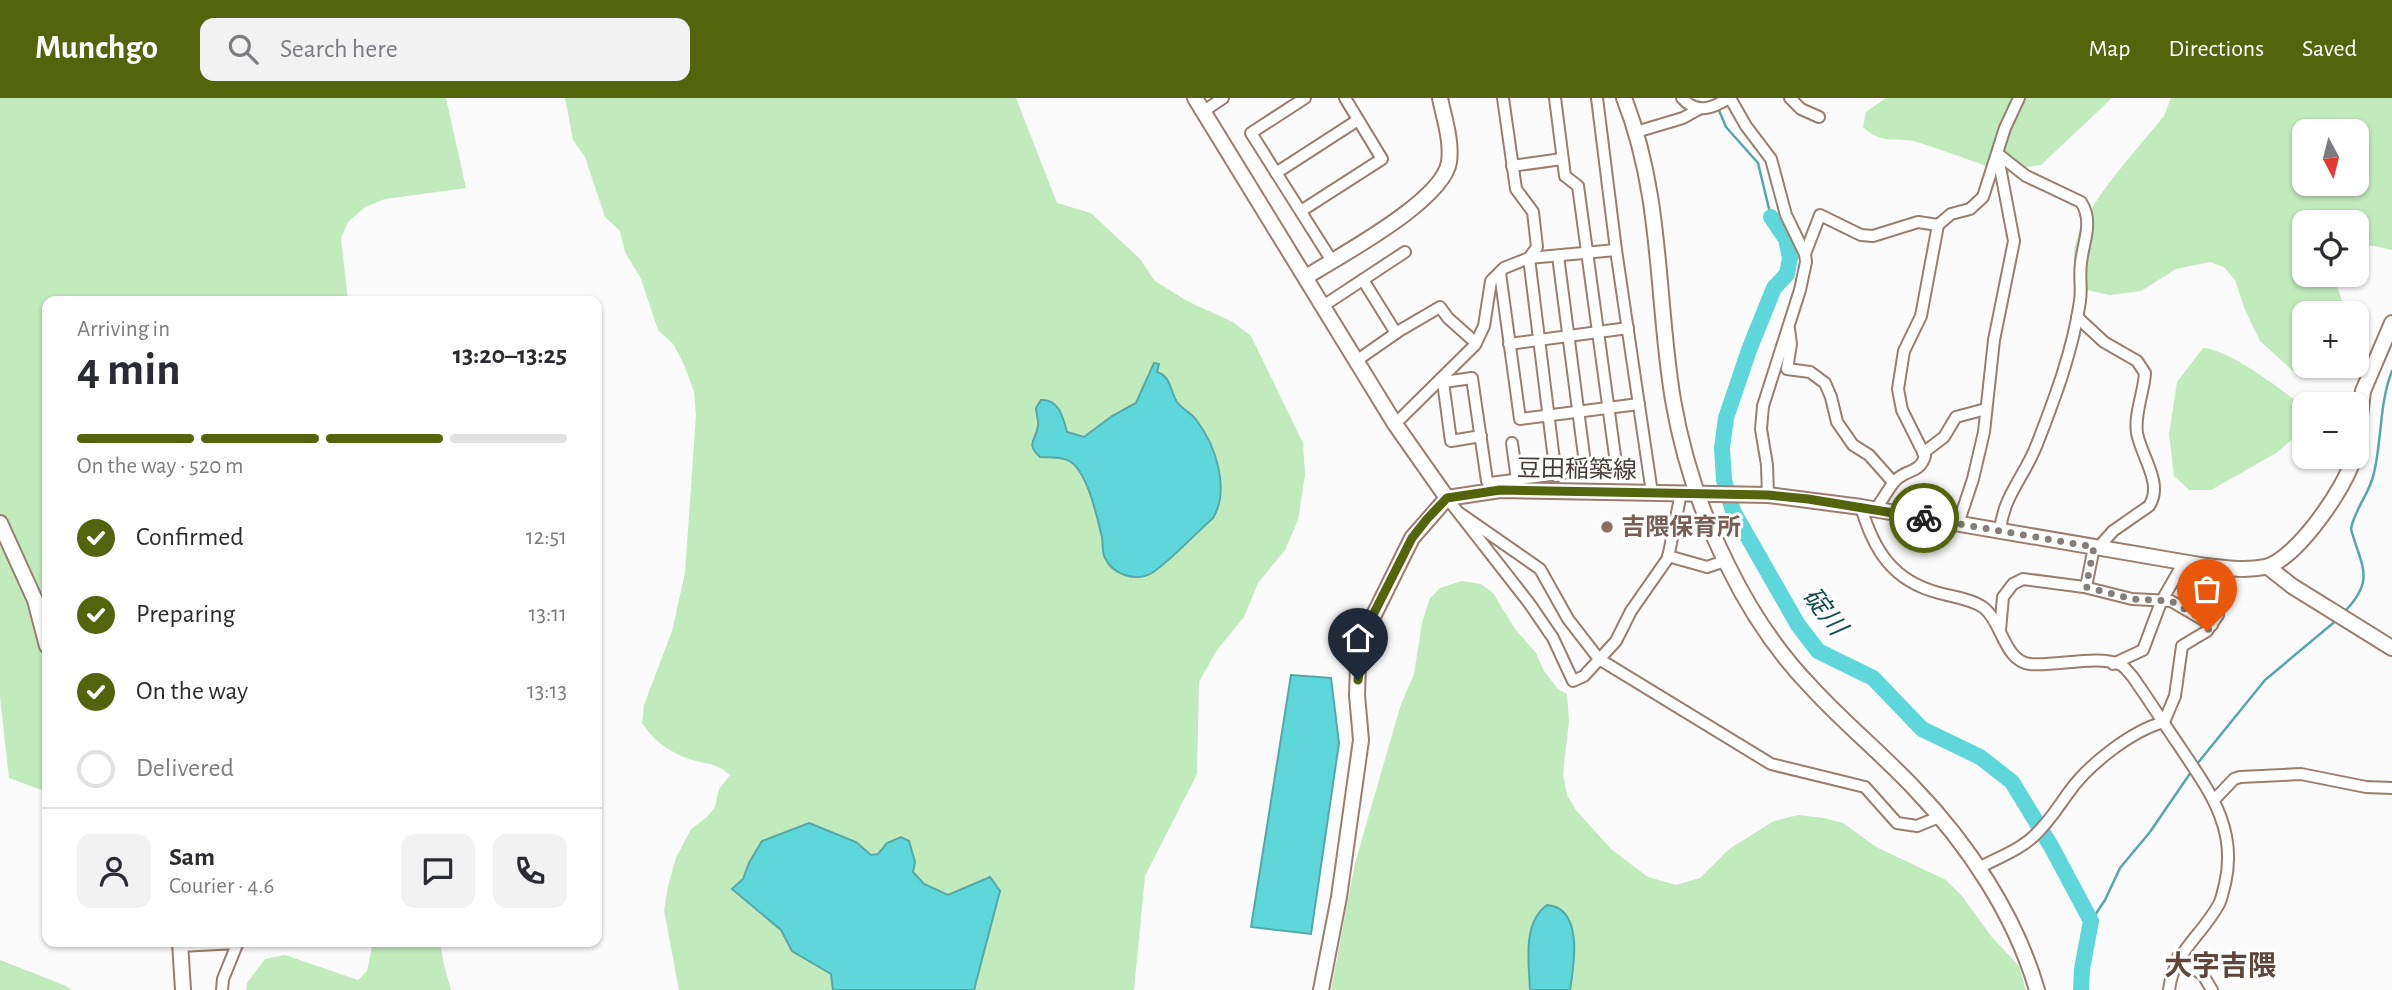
<!DOCTYPE html>
<meta charset="utf-8">
<style>
body{margin:0;font-family:"Alegreya Sans","Noto Sans JP",sans-serif;background:#f2f2f3;color:#2b2b33;height:100vh;display:flex;flex-direction:column;font-size:26px;white-space:nowrap}
*{box-sizing:border-box;margin:0}
p{font-size:23px;color:#7c7c81}
.icon{flex:none;width:38px;height:38px;fill:none;stroke:currentColor;stroke-width:2;stroke-linecap:round;stroke-linejoin:round}
.map{position:relative;flex:1;overflow:hidden}
.drawer{position:absolute;left:42px;top:198px;width:560px;height:651px;display:flex;flex-direction:column;background:#fff;border-radius:14px;box-shadow:0 2px 5px #0004}
.drawer>*{flex:none}
.needle{width:46px;rotate:173deg}
.buttons{position:absolute;left:2292px;top:21px;display:grid;gap:14px}
.buttons a{display:grid;place-items:center;width:77px;height:77px;border-radius:14px;background:#fff;box-shadow:0 2px 5px #0004;font-size:35px}
.pin{position:absolute;display:grid;place-items:center;width:60px;height:60px;color:#fff;margin:-72px -30px;border-radius:50% 50% 50% 0;rotate:-45deg;box-shadow:0 0 7px #0007}
.pin .icon{rotate:45deg}
.courier{position:absolute;display:grid;place-items:center;width:70px;height:70px;margin:-35px;border:5px solid #53640d;border-radius:50%;background:#fff;color:#222;box-shadow:0 2px 9px #0007}
.headline em{font-style:normal;font-weight:700}
.headline div{display:flex;flex-direction:column-reverse}
.headline{display:flex;align-items:center;justify-content:space-between;height:119px;padding:0 35px}
h1{font-size:46px;font-weight:700;line-height:52px}
.bar{display:grid;grid-template-columns:repeat(4,1fr);gap:10px 7px;align-content:center;height:84px;padding:0 35px}
.bar i{height:9px;border-radius:5px;background:#e1e1e2}
.bar .current{background:#53640d}
.bar p{grid-column:span 4}
.line{display:flex;align-items:center;gap:18px;padding:0 35px;border-top:2px solid #e1e1e2}
.line div{flex:1}
.round{display:grid;place-items:center;flex:none;width:74px;height:74px;border-radius:14px;background:#f2f2f3}
ol{padding:0 35px;list-style:none}
li{display:flex;align-items:center;gap:21px;height:77px}
li p{margin-inline-start:auto}
li .icon{padding:7px;border-radius:50%;background:#53640d;color:#fff;stroke-width:4}
li:last-child{color:#7c7c81}
li i{width:38px;height:38px;border:4px solid #e1e1e2;border-radius:50%}
header{display:flex;align-items:center;gap:42px;box-sizing:border-box;height:98px;padding:0 35px;background:#53640d;color:#fff}
header strong{font-size:33px}
nav{display:flex;gap:38px;margin-inline-start:auto;font-size:24px}
.search{width:490px;height:63px;background:#f2f2f3;display:flex;align-items:center;gap:18px;box-sizing:border-box;padding:0 24px;border-radius:14px;color:#7c7c81;font-size:26px}
.map>svg:first-child{display:block}
.green{fill:#c1eabd;fill-rule:evenodd}
.water{fill:#5dd7da;stroke:#56a8a8;stroke-width:2}
.lines{fill:none;stroke-linecap:round;stroke-linejoin:round}
.stream{stroke:#56a8a8;stroke-width:2.5}
.river{stroke:#5dd7da;stroke-width:16}
.street-casing{stroke:#987f71;stroke-width:14}
.secondary-casing{stroke:#987f71;stroke-width:18}
.street{stroke:#fff;stroke-width:10}
.secondary{stroke:#fff;stroke-width:14}
.done{stroke:#857e7a;stroke-width:7;stroke-dasharray:0 12.6}
.route{stroke:#53640d;stroke-width:9}
.education-dot{fill:#8d6e63;stroke:#fff;stroke-width:2.5}
.labels{text-anchor:middle;stroke-width:6;stroke-linejoin:round;paint-order:stroke}
.street-label{font-size:24px;fill:#453a34;stroke:#fff}
.education-label{font-size:24px;font-weight:bold;fill:#785e54;stroke:#fff;text-anchor:start}
.water-label{font-size:26px;font-style:italic;fill:#174d4f;stroke:#fff}
.quarter-label{font-size:28px;font-weight:bold;fill:#5e473a;stroke:#fff}
</style>
<header>
<strong>Munchgo</strong>
<div class="search"><svg class="icon" aria-label="search" viewBox="0 0 24 24"><circle cx="10" cy="10" r="6"/><path d="M15 15l6 6"/></svg>Search here</div>
<nav><a>Map</a><a>Directions</a><a>Saved</a></nav>
</header>
<div class="map">
<svg width="2392" height="892" viewBox="0 0 2392 892">
<rect width="100%" height="100%" fill="#fbfbfb"/>
<g class="green">
<path d="M0,0H446L466,90L385,101L365,109L348,124L341,140L348,203H47V694L9,680L0,599Z"/>
<path d="M565,0H1016L1057,105L1091,115L1140,161L1155,183L1187,203L1233,224L1251,238L1303,345L1305,377L1298,422L1285,452L1258,485L1244,519L1217,552L1199,584L1197,676L1145,778L1134,892H679L664,812L668,788L676,760L691,731L707,719L715,709L719,691L730,677C716,664 707,667 690,661C670,655 653,642 642,625L644,607L672,533L685,475L696,317L694,294L685,269L674,247L658,232L641,181L625,154L620,133L605,119L585,59L573,42Z"/>
<path d="M1886,0H2112L2041,67L2019,70L2008,75C1978,66 1949,54 1920,45C1897,37 1884,49 1863,29L1866,14Z"/>
<path d="M2171,0H2392V152L2374,148H2357V124H2305V177H2329L2338,191L2346,215H2305V268H2327L2317,274L2293,273L2260,243L2245,212L2235,182L2224,169L2210,164L2176,171L2141,193L2110,197L2082,191C2078,177 2071,163 2075,148C2084,107 2137,52 2164,18ZM2305,33H2357V86H2305Z"/>
<path d="M2203,250C2230,252 2276,288 2299,305L2301,319L2296,338L2276,355L2211,392H2189L2174,378L2169,336L2177,284Z"/>
<path d="M1462,483L1481,486L1493,495L1515,531L1536,555L1544,573L1558,591L1567,596L1569,623L1563,676L1567,697L1576,712L1611,751L1648,779L1676,787L1700,780L1729,751L1774,723L1798,717L1824,720L1843,725L1876,749L1946,782L1962,798L1991,838L2019,868L2026,892H1331L1355,765L1401,606L1414,576L1422,525L1430,500L1440,490Z"/>
<path d="M373,844H440L444,867L451,892H246L247,885L265,861L285,857L358,882L367,873Z"/>
<path d="M0,862L64,887L72,892H0Z"/>
</g>
<g class="water">
<path d="M1154,265L1159,266L1157,274C1171,278 1170,293 1177,304C1183,312 1192,315 1197,323C1216,348 1230,392 1213,420C1195,436 1171,462 1152,475C1136,484 1113,477 1105,460C1102,455 1103,446 1102,439C1097,419 1088,376 1071,364C1062,358 1050,360 1040,359C1025,345 1036,343 1038,328C1039,323 1036,315 1036,310L1041,302C1059,301 1063,319 1067,334L1084,339L1112,318L1136,305Z"/>
<path d="M1291,577L1331,580L1339,645L1311,836L1251,829Z"/>
<path d="M809,725L856,744L871,757L878,756L887,745L901,739L909,743L915,764L913,774L924,786L948,797L990,779L1000,793L974,892H833L831,876L792,853L781,832L732,791L743,781L749,765L762,743Z"/>
<path d="M1547,807C1584,810 1574,867 1570,892H1530C1529,865 1522,825 1547,807Z"/>
</g>
<g class="lines">
<g class="stream">
<path d="M1718,10L1726,29L1758,65L1771,119"/>
<path d="M2345,513C2376,481 2361,468 2351,431C2354,412 2370,395 2374,375C2382,342 2379,306 2392,273"/>
<path d="M2197,666L2265,582L2338,521"/>
<path d="M2091,823L2105,802L2120,770L2150,734L2191,674"/>
</g>
<path class="river" d="M1771,119L1786,141L1790,160L1787,176L1774,190L1749,252L1726,320L1722,350L1724,382L1733,413L1798,527L1818,553L1873,580L1922,631L1980,659L2012,684L2051,748L2091,823L2082,871L2081,892"/>
<defs>
<g id="street">
<path d="M1305,0L1251,35L1332,163"/>
<path d="M1503,0L1516,91L1533,114L1537,149L1529,160L1556,378"/>
<path d="M1597,0L1616,152L1652,395"/>
<path d="M1682,0C1697,17 1713,10 1729,0"/>
<path d="M1730,0L1746,28L1771,61L1786,117L1805,156L1806,164L1800,192L1763,308L1761,331L1767,367L1768,397"/>
<path d="M1790,0L1801,11L1819,19"/>
<path d="M1204,13L1223,0"/>
<path d="M1636,34L1683,20L1699,11"/>
<path d="M1998,56L2026,78L2081,104C2094,124 2083,144 2081,165C2079,178 2082,190 2080,203C2073,252 2055,300 2037,346C2025,378 2003,398 2000,433"/>
<path d="M1512,68L1562,61"/>
<path d="M1276,75L1358,22"/>
<path d="M1301,113L1382,61L1345,0"/>
<path d="M1805,156L1820,117L1861,137L1873,138L1918,124L1938,127"/>
<path d="M1558,158L1586,373"/>
<path d="M1500,175L1520,321L1639,306"/>
<path d="M1363,182L1396,235"/>
<path d="M1323,208L1405,154"/>
<path d="M2077,219L2104,244L2137,263L2145,275C2144,294 2134,316 2137,335C2141,358 2164,386 2149,408L2113,433L2098,450"/>
<path d="M1789,231L1791,246L1787,271L1810,274L1825,285L1831,299L1837,324L1853,347L1869,357L1893,384"/>
<path d="M1509,246L1628,230"/>
<path d="M1356,263L1399,233L1440,209L1448,220L1476,245"/>
<path d="M1443,284L1451,343L1481,338"/>
<path d="M1437,285L1472,280L1487,383L1490,385"/>
<path d="M1395,326L1475,247L1484,228L1491,183L1504,170L1529,160L1616,152"/>
<path d="M1512,345L1517,382"/>
<path d="M1923,355L1944,339L1956,319L1986,311"/>
<path d="M1489,393L1490,385L1611,369L1616,365L1578,88L1565,78L1555,0"/>
<path d="M1447,400L1529,505L1553,540L1573,583L1584,578L1616,543L1631,513L1668,460L1681,395"/>
<path d="M1861,409C1874,453 1893,483 1939,495C1953,499 1972,501 1984,510C2002,524 2004,563 2030,566C2054,569 2099,556 2121,567C2125,569 2129,575 2132,578C2149,602 2164,626 2180,649C2209,693 2238,730 2225,786C2223,793 2222,800 2219,806C2201,839 2174,853 2169,892"/>
<path d="M1875,412C1882,403 1888,391 1895,383C1905,371 1920,376 1925,358L1902,312L1898,291L1904,253L1921,218L1938,127L1951,116L1970,111L1983,99L2005,30L2019,0"/>
<path d="M1461,416L1540,471L1568,521L1599,561L1771,666L1865,689L1897,725L1917,728L1939,719"/>
<path d="M1958,426L1973,381L1984,334L1994,242L2014,143L1998,59"/>
<path d="M1668,458L1707,469L1725,463"/>
<path d="M2086,489L2094,449"/>
<path d="M2000,532L2003,499L2013,486L2023,481L2084,489L2132,501L2171,503L2212,527"/>
<path d="M2113,566L2143,552L2161,504L2184,464"/>
<path d="M2214,702L2234,681L2240,679L2301,676L2366,689L2392,690"/>
<path d="M1979,770C1997,760 2020,752 2035,737C2049,724 2058,709 2069,694C2088,667 2131,633 2164,624L2175,598L2182,548L2207,533L2218,517V510L2208,489L2206,468"/>
<path d="M180,848L237,845"/>
<path d="M2178,859L2203,877L2212,892"/>
<path d="M222,892L223,881L238,844"/>
</g>
<g id="secondary">
<path d="M1195,0L1395,326L1447,400"/>
<path d="M1624,0C1663,99 1656,200 1673,302C1683,360 1701,415 1728,468C1749,511 1778,555 1812,590C1844,625 1881,655 1914,690C1968,746 2015,817 2037,892"/>
<path d="M1306,179C1341,157 1443,103 1449,64C1452,43 1444,20 1440,0"/>
<path d="M2357,345L2363,293L2392,225"/>
<path d="M0,425L35,502L47,548"/>
<path d="M2268,469L2292,488L2392,550"/>
<path d="M180,844L183,892"/>
<path d="M1321,892L1339,799L1361,642L1357,597L1358,568L1364,537L1412,440L1447,400L1500,392L1768,397L1861,409L2206,468C2225,470 2246,473 2265,469C2296,462 2346,389 2354,359"/>
</g>
</defs>
<use href="#street" class="street-casing"/>
<use href="#secondary" class="secondary-casing"/>
<use href="#street" class="street"/>
<use href="#secondary" class="secondary"/>
</g>
<g class="lines">
<path class="done" d="M1924,420L2094,449L2086,489L2132,501L2171,503L2212,527L2207,533"/>
<path class="route" d="M1358,582L1364,537L1373,517L1412,440L1427,421L1447,400L1500,392L1768,397L1808,401L1924,420"/>
</g>
<circle class="education-dot" cx="1607" cy="429" r="7"/>
<g class="labels">
<g class="street-label">
<text transform="translate(1577 371) rotate(1)" y="8">豆田稲築線</text>
</g>
<g class="education-label">
<text x="1621" y="437">吉隈保育所</text>
</g>
<g class="water-label">
<text transform="translate(1825 513) rotate(52)" y="9">碇川</text>
</g>
<g class="quarter-label">
<text x="2220" y="877">大字吉隈</text>
</g>
</g>
</svg>
<div class="buttons">
<a><svg class="needle" viewBox="-14 -14 28 28"><path d="M0-13l5 13h-10z" fill="#e53935"/><path d="M0 13l5-13h-10z" fill="#7c7c81"/></svg></a>
<a><svg class="icon" aria-label="locate" viewBox="0 0 24 24"><circle cx="12" cy="12" r="6"/><path d="M12 2v4M12 18v4M2 12h4M18 12h4"/></svg></a>
<a>+</a>
<a>−</a>
</div>
<div class="pin" style="left:2207px;top:533px;background:#ea580c"><svg class="icon" aria-label="bag" viewBox="0 0 24 24"><path d="M5 8h14l-1 12H6zM9 8a3 3 0 0 1 6 0"/></svg></div>
<div class="pin" style="left:1358px;top:582px;background:#1f2937"><svg class="icon" aria-label="home" viewBox="0 0 24 24"><path d="M3 11l9-7 9 7M6 9v11h12V9"/></svg></div>
<div class="courier" style="left:1924px;top:420px"><svg class="icon" aria-label="bike" viewBox="0 0 24 24"><circle cx="6" cy="16" r="4"/><circle cx="18" cy="16" r="4"/><path d="M6 16l4-8h5l3 8M10 8l3 8H6M13 5h3"/></svg></div>
<section class="drawer">
<div class="headline"><div><h1>4 min</h1><p>Arriving in</p></div><em>13:20–13:25</em></div>
<div class="bar"><i class="current"></i><i class="current"></i><i class="current"></i><i></i><p>On the way · 520 m</p></div>
<ol>
<li><svg class="icon" aria-label="check" viewBox="0 0 24 24"><path d="M5 12l5 5 9-10"/></svg>Confirmed<p>12:51</p></li>
<li><svg class="icon" aria-label="check" viewBox="0 0 24 24"><path d="M5 12l5 5 9-10"/></svg>Preparing<p>13:11</p></li>
<li><svg class="icon" aria-label="check" viewBox="0 0 24 24"><path d="M5 12l5 5 9-10"/></svg>On the way<p>13:13</p></li>
<li><i></i>Delivered</li>
</ol>
<div class="line" style="height:126px"><a class="round"><svg class="icon" aria-label="person" viewBox="0 0 24 24"><circle cx="12" cy="8" r="4"/><path d="M4 21q1-7 8-7t8 7"/></svg></a><div><b>Sam</b><p>Courier · 4.6</p></div><a class="round"><svg class="icon" aria-label="chat" viewBox="0 0 24 24"><path d="M4 5h16v11H9l-5 4z"/></svg></a><a class="round"><svg class="icon" aria-label="phone" viewBox="0 0 24 24"><path d="M5 4h4l2 5-3 2q2 4 5 5l2-3 5 2v4C11 20 4 13 5 4z"/></svg></a></div>
</section>
</div>
